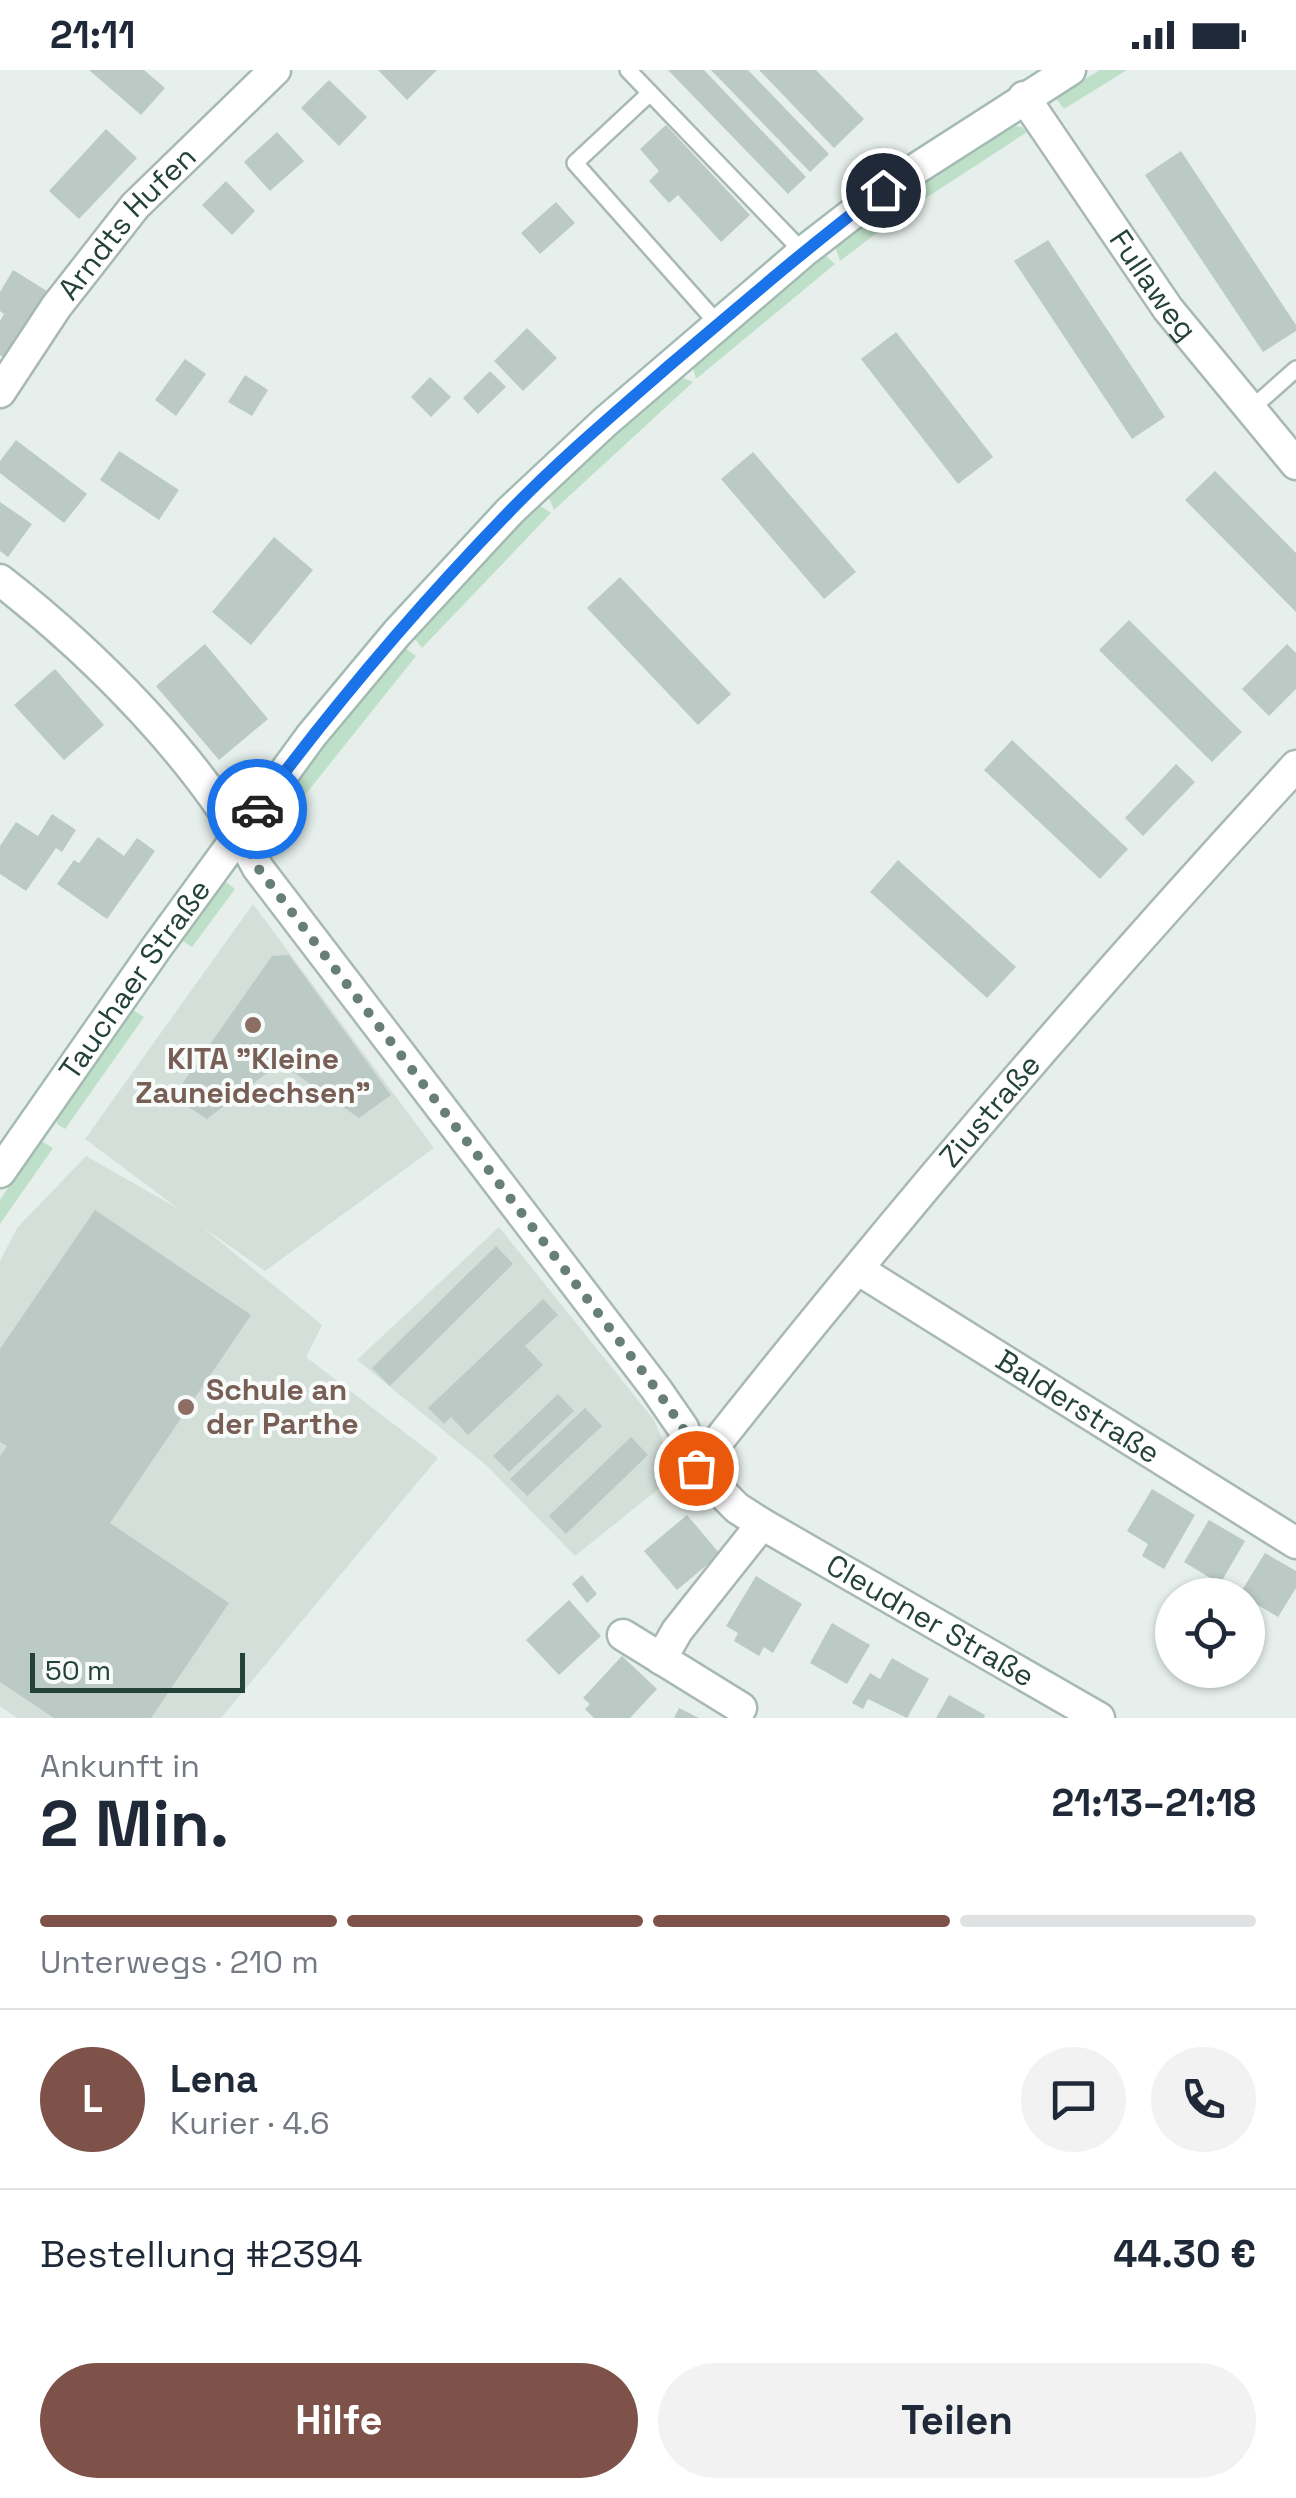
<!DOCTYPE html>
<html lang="de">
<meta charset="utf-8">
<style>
body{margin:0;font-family:"Space Grotesk",sans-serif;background:#f2f2f3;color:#1f2937;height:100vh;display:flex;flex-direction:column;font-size:38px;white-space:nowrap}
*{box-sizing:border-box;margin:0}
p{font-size:32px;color:#747a83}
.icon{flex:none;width:55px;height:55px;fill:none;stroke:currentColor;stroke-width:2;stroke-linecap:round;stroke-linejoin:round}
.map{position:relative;height:1648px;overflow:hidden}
.sheet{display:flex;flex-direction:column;background:#fff;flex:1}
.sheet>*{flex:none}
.buttons{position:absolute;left:1155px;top:1508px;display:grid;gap:20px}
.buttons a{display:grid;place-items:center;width:110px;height:110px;border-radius:50%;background:#fff;box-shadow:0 2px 8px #0004;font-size:50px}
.scale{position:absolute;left:30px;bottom:25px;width:215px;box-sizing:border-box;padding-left:10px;border:5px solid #24423a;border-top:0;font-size:28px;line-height:35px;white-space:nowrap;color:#24423a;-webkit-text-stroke:8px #f7fbf9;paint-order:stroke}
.pin{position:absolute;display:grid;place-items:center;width:85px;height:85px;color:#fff;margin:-42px;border:5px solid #fff;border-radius:50%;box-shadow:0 2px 10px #0007}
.courier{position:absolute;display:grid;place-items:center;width:100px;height:100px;margin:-50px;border:8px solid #1a73e8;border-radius:50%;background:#fff;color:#222;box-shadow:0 2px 12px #0007}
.head em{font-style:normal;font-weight:800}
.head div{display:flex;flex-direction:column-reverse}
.head{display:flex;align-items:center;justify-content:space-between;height:170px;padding:0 40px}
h1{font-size:65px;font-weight:800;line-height:75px}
.bar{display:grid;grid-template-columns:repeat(4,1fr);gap:15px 10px;align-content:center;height:120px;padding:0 40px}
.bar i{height:12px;border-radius:8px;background:#e0e1e3}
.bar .active{background:#7f5249}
.bar p{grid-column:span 4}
.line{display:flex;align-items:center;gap:25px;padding:0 40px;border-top:2px solid #e0e1e3}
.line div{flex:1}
.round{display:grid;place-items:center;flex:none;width:105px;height:105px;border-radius:52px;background:#f2f2f3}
.primary-button{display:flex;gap:20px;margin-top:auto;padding:20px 40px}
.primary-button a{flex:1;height:115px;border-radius:60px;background:#7f5249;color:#fff;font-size:40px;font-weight:800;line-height:115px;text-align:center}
.primary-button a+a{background:#f2f2f3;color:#1f2937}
.status{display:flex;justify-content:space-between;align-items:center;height:70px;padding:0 50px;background:#fff;direction:ltr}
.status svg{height:28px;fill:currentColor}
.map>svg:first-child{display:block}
.built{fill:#d4dfda}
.green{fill:#bfe0c8}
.building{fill:#bbcac4}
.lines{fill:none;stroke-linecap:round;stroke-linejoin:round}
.lane-casing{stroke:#a8b8b2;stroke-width:20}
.street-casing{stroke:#a8b8b2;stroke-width:35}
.secondary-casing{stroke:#a4bbb3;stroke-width:35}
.lane{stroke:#fff;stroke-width:15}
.street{stroke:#fff;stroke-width:30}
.secondary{stroke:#fff;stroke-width:30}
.done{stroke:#687f78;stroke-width:10;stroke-dasharray:0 18}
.route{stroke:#1a73e8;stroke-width:12}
.education-dot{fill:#8d6e63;stroke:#f7fbf9;stroke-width:4}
.labels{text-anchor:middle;stroke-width:8;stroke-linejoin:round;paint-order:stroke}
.street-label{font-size:30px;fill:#24423a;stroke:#f7fbf9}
.education-label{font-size:30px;font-weight:bold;fill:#785e54;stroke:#f7fbf9}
</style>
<div class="status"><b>21:11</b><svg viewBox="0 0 49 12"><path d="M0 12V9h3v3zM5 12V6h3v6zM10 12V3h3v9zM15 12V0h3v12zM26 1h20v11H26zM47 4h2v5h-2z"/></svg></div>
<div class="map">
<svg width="1296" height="1648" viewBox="0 0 1296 1648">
<rect width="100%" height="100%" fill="#e6efeb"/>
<g class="built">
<path d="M253,834L434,1078L265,1201L200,1155L322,1255L306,1287L438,1388L221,1648H17L0,1636V1191L17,1158L86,1086L179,1139L85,1069Z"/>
<path d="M499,1157L654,1350L677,1404L575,1486L486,1395L357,1290Z"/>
</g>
<g class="green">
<path d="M1100,0H1127L1064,39L1055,27Z"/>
<path d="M1009,55L1022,57L1027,62L906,141L840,191L835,176L899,127Z"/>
<path d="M824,184L835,194L696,309L692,294Z"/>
<path d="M678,306L693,312L554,440L548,425Z"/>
<path d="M539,435L551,443L422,578L414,568Z"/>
<path d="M404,577L416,586L269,770L267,753L272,743Z"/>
<path d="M226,812L235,819L192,877L180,869L219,814Z"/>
<path d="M133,940L144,947L65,1059L57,1054L56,1047Z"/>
<path d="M43,1072L53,1078L0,1154V1130L37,1074Z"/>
</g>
<g class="building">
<path d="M89,0H144L165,18L141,45Z"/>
<path d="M378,0H437L407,30Z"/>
<path d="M668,0H704L806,107L788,124Z"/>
<path d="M711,0H748L829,84L810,102Z"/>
<path d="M759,0H816L864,49L834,78Z"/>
<path d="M329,10L367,47L339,76L301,38Z"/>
<path d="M666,55L750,145L721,172L678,125L669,133L649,111L659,101L640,79Z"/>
<path d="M106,59L137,88L79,149L49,121Z"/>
<path d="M277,62L304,91L270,121L244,92Z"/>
<path d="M1181,81L1296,255V261L1263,282L1145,105Z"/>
<path d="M226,111L255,141L232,165L202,135Z"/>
<path d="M556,132L575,153L540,184L521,163Z"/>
<path d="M1048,170L1165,347L1132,369L1014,191Z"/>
<path d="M13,200L47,221L5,288L0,285V251L4,244L0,241V222Z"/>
<path d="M527,258L557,288L523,321L494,291Z"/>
<path d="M896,262L993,387L958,414L861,289Z"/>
<path d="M185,289L206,304L176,346L155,330Z"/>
<path d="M490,301L506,317L478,344L463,328Z"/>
<path d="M245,305L268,320L252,346L228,332Z"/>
<path d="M430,307L451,327L431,347L411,327Z"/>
<path d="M16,370L87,424L64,453L0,403V391Z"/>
<path d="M119,381L179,420L159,450L100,410Z"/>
<path d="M753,382L856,502L824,529L721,409Z"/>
<path d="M1215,401L1296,483V542L1185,430Z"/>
<path d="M0,432L32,454L8,487L0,481Z"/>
<path d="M274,467L313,500L251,575L212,542Z"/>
<path d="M620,507L731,624L698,655L587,538Z"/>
<path d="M1129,550L1242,662L1212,692L1099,580Z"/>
<path d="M205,574L268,649L219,690L156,616Z"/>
<path d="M1287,574L1296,583V619L1269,646L1242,619Z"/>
<path d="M55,599L104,655L64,690L14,635Z"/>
<path d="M1012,670L1128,779L1100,809L984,700Z"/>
<path d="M1176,694L1195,712L1143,766L1125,748Z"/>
<path d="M52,744L76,760L62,782L56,778L26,821L0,804V776L16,752L38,766Z"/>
<path d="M98,767L124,786L137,768L155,781L107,849L57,814L74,790L79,793Z"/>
<path d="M898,790L1016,897L987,928L870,822Z"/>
<path d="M289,885L391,1025L359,1048L280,993L207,1049L173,1027L272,886Z"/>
<path d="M95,1140L251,1245L110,1453L229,1533L151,1648H54L0,1612V1386L7,1376L0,1372V1279Z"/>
<path d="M496,1176L513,1194L390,1316L372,1298Z"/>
<path d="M543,1229L558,1245L525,1276L543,1295L468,1365L451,1347L444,1354L428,1338Z"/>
<path d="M558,1324L574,1341L509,1402L493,1386Z"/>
<path d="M585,1338L602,1356L527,1426L510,1409Z"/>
<path d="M631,1367L648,1385L566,1464L549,1446Z"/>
<path d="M1152,1419L1195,1445L1164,1499L1142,1486L1148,1474L1127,1461Z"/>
<path d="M687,1445L720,1484L677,1520L644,1481Z"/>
<path d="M1209,1450L1245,1471L1220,1514L1184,1492Z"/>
<path d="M1265,1483L1296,1501V1518L1278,1547L1248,1529V1525H1239Z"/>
<path d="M582,1505L597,1524L587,1533L572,1514Z"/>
<path d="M756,1506L802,1534L773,1583L764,1577L759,1586L734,1571L738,1563L726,1556Z"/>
<path d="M569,1530L601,1566L559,1605L526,1570Z"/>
<path d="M832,1553L870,1575L847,1614L810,1593Z"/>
<path d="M622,1586L657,1619L630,1648H594L585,1639L590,1634L583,1628Z"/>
<path d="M892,1588L929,1609L907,1648L868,1629L863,1639L852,1633L870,1603L880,1609Z"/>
<path d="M949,1625L985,1645L984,1648H936Z"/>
<path d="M679,1638L699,1648H674Z"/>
</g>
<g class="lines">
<defs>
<g id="lane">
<path d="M628,0L803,182"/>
<path d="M650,23L575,93L718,254"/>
<path d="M1251,339L1296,299"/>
</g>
<g id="street">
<path id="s1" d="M1024,27L1168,239L1296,394"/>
<path id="s2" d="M0,322L56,237L135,136L275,0"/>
<path id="s3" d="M0,510C95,584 202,691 258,798L656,1319L683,1358L697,1398L737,1438L762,1454L1099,1648"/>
<path id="s4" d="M859,1200L1296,1473"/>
<path id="s5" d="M697,1398C887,1156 1088,922 1296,696"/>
<path d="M623,1565L741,1638"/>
<path d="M661,1589L677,1561L762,1454"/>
</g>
<g id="secondary">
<path id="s6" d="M0,1102L157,877L311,666L397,563L510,441L605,352L803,182L883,120L1070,0"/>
</g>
</defs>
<use href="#lane" class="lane-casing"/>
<use href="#street" class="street-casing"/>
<use href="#secondary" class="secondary-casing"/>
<use href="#lane" class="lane"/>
<use href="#street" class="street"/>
<use href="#secondary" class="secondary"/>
</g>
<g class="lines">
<path class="done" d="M257,739L239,762L258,798L656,1319L683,1358L696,1398"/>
<path class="route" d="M257,739C334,635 418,536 508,443C559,390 616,342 671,294C741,235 810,175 883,120"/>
</g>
<g class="education-dot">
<circle cx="253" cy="955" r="10"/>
<circle cx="186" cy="1337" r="10"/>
</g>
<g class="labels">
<g class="street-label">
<text dy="10" stroke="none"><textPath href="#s2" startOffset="212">Arndts Hufen</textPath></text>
<text dy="10" stroke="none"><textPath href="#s1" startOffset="228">Fullaweg</textPath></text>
<text dy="10" stroke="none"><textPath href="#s6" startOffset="235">Tauchaer Straße</textPath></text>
<text dy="10" stroke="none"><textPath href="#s5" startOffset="462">Ziustraße</textPath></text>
<text dy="10" stroke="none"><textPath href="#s4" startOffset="258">Balderstraße</textPath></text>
<text dy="10" stroke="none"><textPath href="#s3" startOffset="1415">Cleudner Straße</textPath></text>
</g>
<g class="education-label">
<text x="253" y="999">KITA "Kleine<tspan x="253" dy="34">Zauneidechsen"</tspan></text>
<text x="206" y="1330" text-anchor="start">Schule an<tspan x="206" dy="34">der Parthe</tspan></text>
</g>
</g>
</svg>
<div class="buttons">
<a><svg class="icon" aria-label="locate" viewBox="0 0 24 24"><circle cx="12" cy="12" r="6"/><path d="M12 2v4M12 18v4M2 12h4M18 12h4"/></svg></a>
</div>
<div class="scale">50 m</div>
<div class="pin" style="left:696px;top:1398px;background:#ea580c"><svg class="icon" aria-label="bag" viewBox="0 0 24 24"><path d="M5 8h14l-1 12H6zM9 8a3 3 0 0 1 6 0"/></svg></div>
<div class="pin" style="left:883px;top:120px;background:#1f2937"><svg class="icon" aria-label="home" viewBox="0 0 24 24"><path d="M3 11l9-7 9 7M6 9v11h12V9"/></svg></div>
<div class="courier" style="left:257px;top:739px"><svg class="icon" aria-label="car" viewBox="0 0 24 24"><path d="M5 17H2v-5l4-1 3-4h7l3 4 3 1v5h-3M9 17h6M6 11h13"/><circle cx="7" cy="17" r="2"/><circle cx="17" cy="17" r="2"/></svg></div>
</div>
<section class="sheet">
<div class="head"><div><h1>2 Min.</h1><p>Ankunft in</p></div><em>21:13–21:18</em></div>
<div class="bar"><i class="active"></i><i class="active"></i><i class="active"></i><i></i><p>Unterwegs · 210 m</p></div>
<div class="line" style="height:180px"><b class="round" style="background:#7f5249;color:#fff">L</b><div><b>Lena</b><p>Kurier · 4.6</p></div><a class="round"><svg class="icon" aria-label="chat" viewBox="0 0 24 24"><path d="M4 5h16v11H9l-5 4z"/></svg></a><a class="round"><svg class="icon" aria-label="phone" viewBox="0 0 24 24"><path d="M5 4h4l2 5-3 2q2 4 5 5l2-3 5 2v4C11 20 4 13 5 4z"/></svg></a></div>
<div class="line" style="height:130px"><div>Bestellung #2394</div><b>44.30 €</b></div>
<div class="primary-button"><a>Hilfe</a><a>Teilen</a></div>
</section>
